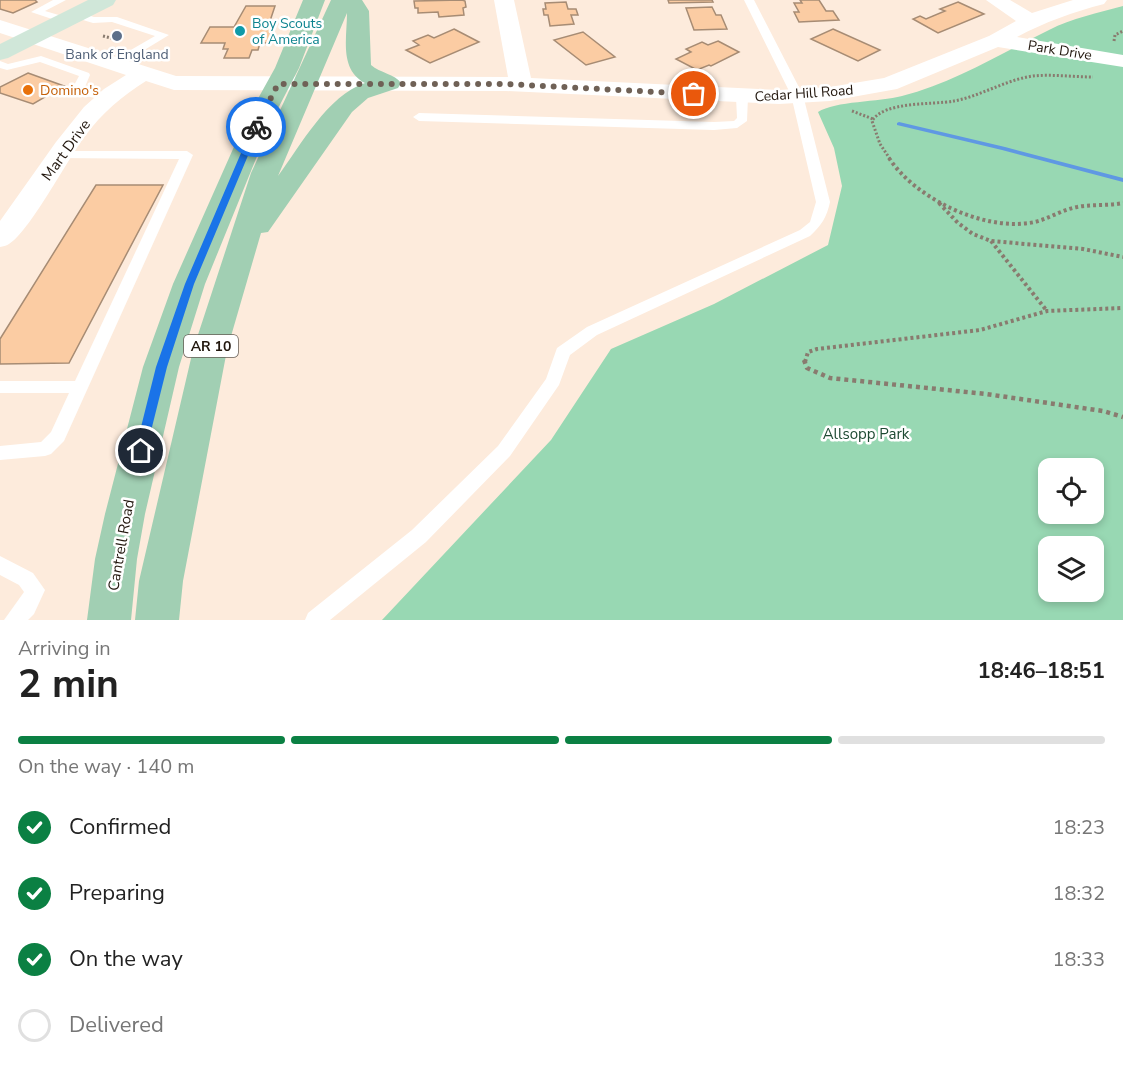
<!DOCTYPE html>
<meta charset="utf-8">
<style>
body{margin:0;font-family:"Nunito Sans",sans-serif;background:#f6f6f6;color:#222;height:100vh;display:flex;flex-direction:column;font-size:22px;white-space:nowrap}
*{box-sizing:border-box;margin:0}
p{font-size:20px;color:#767676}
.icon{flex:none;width:33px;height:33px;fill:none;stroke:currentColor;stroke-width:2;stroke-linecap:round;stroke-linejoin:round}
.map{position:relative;height:620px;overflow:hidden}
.drawer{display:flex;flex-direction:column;background:#fff;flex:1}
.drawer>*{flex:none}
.fabs{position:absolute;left:1038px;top:458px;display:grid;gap:12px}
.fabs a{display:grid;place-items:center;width:66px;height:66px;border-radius:12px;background:#fff;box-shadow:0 3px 9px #0003;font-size:30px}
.pin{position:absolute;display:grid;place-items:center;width:51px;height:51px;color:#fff;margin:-26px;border:3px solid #fff;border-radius:50%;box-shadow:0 2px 6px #0007}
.courier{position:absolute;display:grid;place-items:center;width:60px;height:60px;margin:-30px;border:4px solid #1a73e8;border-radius:50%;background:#fff;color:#222;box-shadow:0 2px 8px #0007}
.overview em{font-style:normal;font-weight:700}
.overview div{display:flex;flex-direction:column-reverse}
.overview{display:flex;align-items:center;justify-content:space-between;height:102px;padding:0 18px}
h1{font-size:39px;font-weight:700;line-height:45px}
.bar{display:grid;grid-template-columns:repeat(4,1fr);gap:9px 6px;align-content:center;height:72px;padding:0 18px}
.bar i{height:8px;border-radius:4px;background:#e0e0e0}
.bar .on{background:#0b8043}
.bar p{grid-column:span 4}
ol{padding:0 18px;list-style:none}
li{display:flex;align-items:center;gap:18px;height:66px}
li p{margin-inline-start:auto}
li .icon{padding:6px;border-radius:50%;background:#0b8043;color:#fff;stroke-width:4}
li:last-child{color:#767676}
li i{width:33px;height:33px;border:3px solid #e0e0e0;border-radius:50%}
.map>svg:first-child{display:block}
.green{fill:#98d8b3;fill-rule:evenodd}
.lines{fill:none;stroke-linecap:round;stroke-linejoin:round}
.stream{fill:#5f98e3;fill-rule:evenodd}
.building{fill:#fbcca3;stroke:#a78c74;stroke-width:1.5}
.path-far2{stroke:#897b6f;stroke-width:3;stroke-dasharray:2 2;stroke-linecap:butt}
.path-far1{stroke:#897b6f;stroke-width:4;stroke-dasharray:3 3;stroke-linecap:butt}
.path{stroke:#897b6f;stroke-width:4.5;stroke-dasharray:4 4;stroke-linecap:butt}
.lane{fill:#fff;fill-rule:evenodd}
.street{fill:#fff;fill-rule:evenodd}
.secondary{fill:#d0e7d9;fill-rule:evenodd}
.primary{fill:#a1cfb3;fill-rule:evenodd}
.route{fill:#1a73e8}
.done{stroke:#6f6156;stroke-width:6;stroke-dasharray:0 10.8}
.culture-dot{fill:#0f9aa8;stroke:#fff;stroke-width:2}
.service-dot{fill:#5c6f8a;stroke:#fff;stroke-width:2}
.food-dot{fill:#e8710a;stroke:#fff;stroke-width:2}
.labels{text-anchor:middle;stroke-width:5;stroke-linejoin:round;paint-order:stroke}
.far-culture-label{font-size:14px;fill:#0d838f;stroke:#fff;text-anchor:start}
.far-street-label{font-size:14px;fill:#22170e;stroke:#fff}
.far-service-label{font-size:14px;fill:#4e5e75;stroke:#fff}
.far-food-label{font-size:14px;fill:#c56008;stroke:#fff;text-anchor:start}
.shield{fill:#fff;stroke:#645d56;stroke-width:1.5}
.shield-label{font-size:14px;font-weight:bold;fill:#22170e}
.street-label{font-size:15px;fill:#22170e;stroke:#fff}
.park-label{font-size:15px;fill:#1e4a33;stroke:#fff}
</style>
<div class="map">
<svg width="1123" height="620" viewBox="0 0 1123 620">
<rect width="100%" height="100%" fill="#fdebdc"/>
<path class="green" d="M1123,6V620H382L551,440L611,349L714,304L828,245L842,186L834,148L818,112C835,101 879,102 902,96C954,83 1002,53 1049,30C1072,18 1098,13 1123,6ZM1048,468H1094V513H1048ZM1048,546H1094V591H1048Z"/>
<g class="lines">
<path class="stream" d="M899,122L1005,147L1123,178V182L1002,150L897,125V123Z"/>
</g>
<g class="building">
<path d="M0,0H35L37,2L13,13L0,9Z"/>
<path d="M462,0L465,1L466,7L463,8L464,15L439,17L438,12L418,13V8H415L414,1Z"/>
<path d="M668,0H712L713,2L669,3Z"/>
<path d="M800,0H819L826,11H833L839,20L799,22L794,12H799L794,3H802Z"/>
<path d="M566,2L568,9H576L578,15H571L574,24L550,26L548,15H544L543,9H546L545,3Z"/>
<path d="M958,2L984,14L938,33L913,19L920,16L926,19L945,11L940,9Z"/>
<path d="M246,6H275L268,27H275L268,43H260L258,50H252L249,58H224L228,49H223L225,43H201L210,27H234Z"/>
<path d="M712,7L716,15H721L727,29L694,30L686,8Z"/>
<path d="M454,29L479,42L430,63L406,50L419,45L413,41L428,35L434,38Z"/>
<path d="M833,29L880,50L858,61L811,39Z"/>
<path d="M583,32L615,57L586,65L554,40Z"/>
<path d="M718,41L739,52L711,66L709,65L697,70L676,59L691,52L686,49L702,42L708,45Z"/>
<path d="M28,73L64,86L33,104L0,93V87Z"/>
<path d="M96,185H163L69,363L0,364V339Z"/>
</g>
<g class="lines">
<g class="path-far2">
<path d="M103,36L122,41"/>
<path d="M1114,41L1115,35L1123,31"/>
<path d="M852,111L873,119"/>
<path d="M890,159L880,144L872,121C884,101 932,105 954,101C981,96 1005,80 1033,76C1052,74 1073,77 1093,77"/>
</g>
<g class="path-far1">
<path d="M889,158C915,198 981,230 1029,223C1046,221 1060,210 1077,207C1092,204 1108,206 1123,203"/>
<path d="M939,203L958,223L973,234L991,241L1083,249L1123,257"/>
<path d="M991,241L1047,311"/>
<path d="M805,362L808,352L817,349L980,330L1047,311L1123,308"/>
</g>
<path class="path" d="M804,360L807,368L830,378L986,394L1103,411L1123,417"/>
<g class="lane">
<path d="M53,0H66L45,11L69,18V22H61L31,12Z"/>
<path d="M744,0H754L803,95L830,202C827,217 821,226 810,236L597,335L570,355L559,385L510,456L426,542L330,620H305L308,613L412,530L498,446L546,379L557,348L587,327L800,230L810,222L816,202L791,95Z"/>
<path d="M77,12L94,17H117L169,35L118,66H110V62L155,36L112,22L93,23L73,17V13Z"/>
<path d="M41,56L89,73L90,75L84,89L112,96L114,98L108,101L73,93L71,91L79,76L40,62L7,70L0,68V61L8,64Z"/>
<path d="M742,94L748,97L747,121L737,128L714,130L419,121L413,117L419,113L714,122L734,121L737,118L736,97Z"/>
<path d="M60,151H187L193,155L64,441L51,454L45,456L0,460V446L41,442L51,432L69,393H0V381H75L179,159L56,158L54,155L56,152Z"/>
<path d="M0,556L33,573L45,590L34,614L28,620H4L24,592L19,585L0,575Z"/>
</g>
<path class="street" d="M494,0H514L531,78L779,90L830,87L884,78L989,36L1016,21L986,0H1010L1032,13L1073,0H1107L1104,4C1073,12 1045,22 1017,37L1123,55V67L998,47L897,89L830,101L779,104L506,91L174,90L146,81C122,96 102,113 85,136C69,157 28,234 9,244C6,246 3,246 0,247V221L56,142L84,107L104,89L126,75L0,33V20L176,76L508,77Z"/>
<path class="secondary" d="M88,0H116L113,5L8,58L0,60V44Z"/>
<g class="primary">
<path d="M303,0H325L299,68L271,122L205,284L179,367L145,514L137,559L131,620H87L95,559L105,514L143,367L173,284L245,122L275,68Z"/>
<path d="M331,0H362L369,11L371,65C380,73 395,74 401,83L398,88L368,98L352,112L268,232L261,233L227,350L183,581L179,620H135L139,581L193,350L251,173ZM347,13C347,38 339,69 365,83C328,95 301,145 278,176Z"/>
</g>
</g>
<path class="route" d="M253,125L260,127L194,284L167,367L146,451L145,454H137L135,451L156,367L185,284Z"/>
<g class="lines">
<path class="done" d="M256,127L278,84H506L694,94"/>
</g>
<circle class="culture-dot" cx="240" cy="31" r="6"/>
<circle class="service-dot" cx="117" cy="36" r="6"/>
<circle class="food-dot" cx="28" cy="90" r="6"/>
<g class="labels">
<g class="far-culture-label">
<text x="252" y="28">Boy Scouts<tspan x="252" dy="16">of America</tspan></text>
</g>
<g class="far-street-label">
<text transform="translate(1060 50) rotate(9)" y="5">Park Drive</text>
<text transform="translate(804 93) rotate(-4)" y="5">Cedar Hill Road</text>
</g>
<g class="far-service-label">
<text x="117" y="59">Bank of England</text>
</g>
<g class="far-food-label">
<text x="40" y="95">Domino's</text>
</g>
<rect class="shield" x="184" y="335" width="54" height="22" rx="4.5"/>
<g class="shield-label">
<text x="211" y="351">AR 10</text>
</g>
<g class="street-label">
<text transform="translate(66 150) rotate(-54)" y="5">Mart Drive</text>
<text transform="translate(121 545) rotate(-80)" y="5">Cantrell Road</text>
</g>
<g class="park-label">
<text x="866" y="439">Allsopp Park</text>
</g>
</g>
</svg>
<div class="fabs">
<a><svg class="icon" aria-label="locate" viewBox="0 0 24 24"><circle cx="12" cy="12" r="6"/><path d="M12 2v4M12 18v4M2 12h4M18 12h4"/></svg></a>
<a><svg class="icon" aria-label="layers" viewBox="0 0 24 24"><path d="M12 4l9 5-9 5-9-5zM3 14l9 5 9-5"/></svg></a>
</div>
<div class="pin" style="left:694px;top:94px;background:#ea580c"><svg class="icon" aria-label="bag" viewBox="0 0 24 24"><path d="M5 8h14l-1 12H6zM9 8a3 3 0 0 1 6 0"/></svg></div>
<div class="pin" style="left:141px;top:451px;background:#1f2937"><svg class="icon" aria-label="home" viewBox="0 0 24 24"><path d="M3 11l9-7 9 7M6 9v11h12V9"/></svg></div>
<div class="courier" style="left:256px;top:127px"><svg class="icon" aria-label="bike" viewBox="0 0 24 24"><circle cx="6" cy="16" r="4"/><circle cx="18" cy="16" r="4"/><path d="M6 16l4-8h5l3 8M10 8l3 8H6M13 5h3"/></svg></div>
</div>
<section class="drawer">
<div class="overview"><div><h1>2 min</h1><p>Arriving in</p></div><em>18:46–18:51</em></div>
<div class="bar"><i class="on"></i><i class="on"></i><i class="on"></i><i></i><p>On the way · 140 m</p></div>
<ol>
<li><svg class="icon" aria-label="check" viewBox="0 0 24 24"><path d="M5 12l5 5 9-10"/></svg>Confirmed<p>18:23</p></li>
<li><svg class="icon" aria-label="check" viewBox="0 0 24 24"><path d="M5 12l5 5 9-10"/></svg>Preparing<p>18:32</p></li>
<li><svg class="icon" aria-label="check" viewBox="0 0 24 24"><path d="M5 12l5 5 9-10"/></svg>On the way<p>18:33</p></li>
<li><i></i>Delivered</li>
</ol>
</section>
